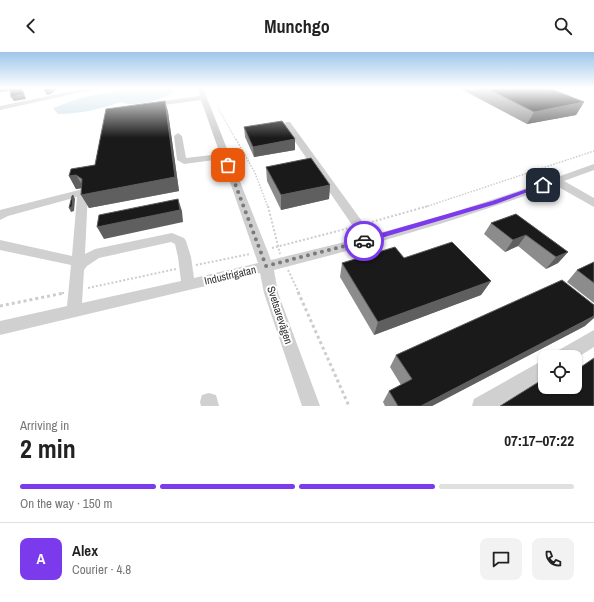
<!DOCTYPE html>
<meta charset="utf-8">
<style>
body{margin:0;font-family:"Archivo Narrow",sans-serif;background:#f2f2f2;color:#222;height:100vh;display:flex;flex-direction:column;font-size:15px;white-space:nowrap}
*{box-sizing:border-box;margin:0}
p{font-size:13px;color:#767676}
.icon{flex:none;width:22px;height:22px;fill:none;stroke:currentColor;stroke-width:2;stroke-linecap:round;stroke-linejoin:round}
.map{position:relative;height:354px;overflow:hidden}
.sheet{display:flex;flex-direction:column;background:#fff;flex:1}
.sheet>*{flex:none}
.tools{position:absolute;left:538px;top:298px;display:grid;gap:8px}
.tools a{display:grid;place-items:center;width:44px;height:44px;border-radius:8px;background:#fff;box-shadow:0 1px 3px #0004;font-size:20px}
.pin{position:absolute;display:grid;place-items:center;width:34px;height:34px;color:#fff;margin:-17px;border-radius:8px;box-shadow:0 2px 6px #0006}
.courier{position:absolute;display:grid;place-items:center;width:40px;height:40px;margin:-20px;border:3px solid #7c3aed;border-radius:50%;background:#fff;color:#222;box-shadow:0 1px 5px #0007}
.headline em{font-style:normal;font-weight:700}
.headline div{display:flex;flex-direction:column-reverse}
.headline{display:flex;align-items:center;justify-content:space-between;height:68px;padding:0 20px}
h1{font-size:26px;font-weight:700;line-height:30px}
.bar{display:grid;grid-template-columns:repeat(4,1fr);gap:6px 4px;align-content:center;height:48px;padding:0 20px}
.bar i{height:5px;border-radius:3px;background:#e0e0e0}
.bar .on{background:#7c3aed}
.bar p{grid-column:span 4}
.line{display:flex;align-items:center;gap:10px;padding:0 20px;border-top:1px solid #e0e0e0}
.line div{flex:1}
.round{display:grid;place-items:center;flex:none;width:42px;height:42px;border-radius:8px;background:#f2f2f2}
header{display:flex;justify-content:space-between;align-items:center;height:52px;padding:0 20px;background:#fff;font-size:18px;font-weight:700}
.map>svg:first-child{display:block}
.water{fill:#cfe2ee}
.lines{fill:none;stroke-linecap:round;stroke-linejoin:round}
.path-far3{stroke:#cdcdcd;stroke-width:1;stroke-dasharray:1 1;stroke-linecap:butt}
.path-far2{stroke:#cdcdcd;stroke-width:1.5;stroke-dasharray:1.5 1.5;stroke-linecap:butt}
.path-far1{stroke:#cdcdcd;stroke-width:2;stroke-dasharray:2 2;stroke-linecap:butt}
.path{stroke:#cdcdcd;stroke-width:3;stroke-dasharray:3 3;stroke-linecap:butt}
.minor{fill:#d0d0d0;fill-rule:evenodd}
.wall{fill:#8c8c8c}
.shaded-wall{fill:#5f5f5f}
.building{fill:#1a1a1a;stroke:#5f5f5f}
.route{fill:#7c3aed}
.done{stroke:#7a7a7a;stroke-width:4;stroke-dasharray:0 7.2}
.labels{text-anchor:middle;stroke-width:4;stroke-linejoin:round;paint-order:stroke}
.street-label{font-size:11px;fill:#333;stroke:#fff}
</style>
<header><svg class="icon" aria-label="back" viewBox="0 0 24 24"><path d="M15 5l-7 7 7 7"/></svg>Munchgo<svg class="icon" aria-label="search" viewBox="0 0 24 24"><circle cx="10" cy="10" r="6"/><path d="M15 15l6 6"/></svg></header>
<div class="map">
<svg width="594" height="354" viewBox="0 0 594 354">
<rect width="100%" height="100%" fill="#fff"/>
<path class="water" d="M129,36H171L173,37V41C161,48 133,56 121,50C101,57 80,62 58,62L53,56L80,46Z"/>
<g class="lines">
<g class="path-far3">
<path d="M578,36L594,40"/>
<path d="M218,56L236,88"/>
</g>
<g class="path-far2">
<path d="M236,87L255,121L268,155"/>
<path d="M425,155L594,99"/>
</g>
<g class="path-far1">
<path d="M268,154L280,202"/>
<path d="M368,171L428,154"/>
<path d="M272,196L349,176"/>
<path d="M196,213L250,202"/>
<path d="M288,218L299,241"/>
<path d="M88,236L176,217"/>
<path d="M62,241H64"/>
</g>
<g class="path">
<path d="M298,240L349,354"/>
<path d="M0,254L64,241"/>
</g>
<g class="minor">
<path d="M87,36H100L0,58V54Z"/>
<path d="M197,36H203L271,208L361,186L283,72L287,70H290L372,183L445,163L518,139L594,112V118L564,129L594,146V155L555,133C463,167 369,194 274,218L278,241L320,354H302L264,241L260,221L0,283V269L67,254L71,213L0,198V188L72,204L77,145L8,164L0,168V158L83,137L88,140L85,202L95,197L172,181L184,186L186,189L191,205L194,226L258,211L222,107L184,112L177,108L174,84L178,81L182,84L186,106L220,102L201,48L149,55L145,53L149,51L200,44ZM171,190L175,192L178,205L181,229L82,251L84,218L87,214L99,206Z"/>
<path d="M594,278V295L575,307V305H555L557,299Z"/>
<path d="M545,307V326L499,354H472L474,347Z"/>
<path d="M209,341L216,343L219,354H201L200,350L202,343Z"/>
</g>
</g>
<g class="wall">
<path d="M459,36H549L584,50L576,63L527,72Z"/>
<path d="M165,49L168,60L179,139L89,156L81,136L76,137L69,124L95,113Z"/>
<path d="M244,75L295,87V98L254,105L245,85Z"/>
<path d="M266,115L330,133L329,147L281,158L267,129Z"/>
<path d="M516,162L568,200L558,211L546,217L518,194L505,200L484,182L491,171Z"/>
<path d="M404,206L491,229L481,243L374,283L340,225L342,211Z"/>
<path d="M594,210V251L567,230L577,218Z"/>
<path d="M585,274L432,354H385L383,350L389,339L401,333L390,315L396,303Z"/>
</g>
<g class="shaded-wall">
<path d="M0,36H7L9,39L0,40Z"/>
<path d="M21,36H22L26,47L14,49L11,45Z"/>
<path d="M52,36H56V37L51,42L47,43L45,40Z"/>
<path d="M165,49L168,60L179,139L89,156L81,143Z"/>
<path d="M584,50L576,63L527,72L534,60Z"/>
<path d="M295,87V98L254,105L253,95Z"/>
<path d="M76,123L84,136L76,137L69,124Z"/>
<path d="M330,133L329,147L281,158V143Z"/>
<path d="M73,143L75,147L74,159L71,160L69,156Z"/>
<path d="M178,147L182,159L183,170L104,187L97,175Z"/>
<path d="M526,183L518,194L505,200L513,188Z"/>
<path d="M568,200L558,211L546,217L556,205Z"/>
<path d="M491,229L481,243L374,283L378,270Z"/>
<path d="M594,264V266L585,274L432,354H421Z"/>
</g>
<g class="building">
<path d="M7,36H21L24,42L11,45L10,39Z"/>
<path d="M44,36H52L49,39L45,40Z"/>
<path d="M486,36H549L584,50L534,60Z"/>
<path d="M165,49L175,125L81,143L82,127L76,123L69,124L71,117L95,113L106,57Z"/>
<path d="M282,69L295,87L253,95L244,75Z"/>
<path d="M311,106L330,133L281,143L266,115Z"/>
<path d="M73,143L72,155L69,156L72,144Z"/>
<path d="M178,147L180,158L97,175L99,163Z"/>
<path d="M516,162L568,200L556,205L526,183L513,188L491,171Z"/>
<path d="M452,190L491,229L378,270L342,211L395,195L404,206Z"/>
<path d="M594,210V231L577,218Z"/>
<path d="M562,228L594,253V264L421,354H398L389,339L412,327L396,303Z"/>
<path d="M594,306V354H500L545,326V335H575V319Z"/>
</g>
<linearGradient id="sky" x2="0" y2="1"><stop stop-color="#9ec6ea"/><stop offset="0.42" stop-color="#fff"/><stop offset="1" stop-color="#fff" stop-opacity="0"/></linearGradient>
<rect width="594" height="86" fill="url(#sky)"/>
<path class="route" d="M541,132L546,133L496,152L364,191L360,189L361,187L492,149Z"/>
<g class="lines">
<path class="done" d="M228,113L266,214L364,189"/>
</g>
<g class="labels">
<g class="street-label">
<text transform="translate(230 223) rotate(-13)" y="4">Industrigatan</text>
<text transform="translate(280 263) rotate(72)" y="4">Svetsarevägen</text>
</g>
</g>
</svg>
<div class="tools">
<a><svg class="icon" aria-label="locate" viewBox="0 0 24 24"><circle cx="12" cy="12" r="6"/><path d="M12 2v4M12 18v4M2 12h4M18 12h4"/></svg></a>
</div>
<div class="pin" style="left:228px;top:113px;background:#ea580c"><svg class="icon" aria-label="bag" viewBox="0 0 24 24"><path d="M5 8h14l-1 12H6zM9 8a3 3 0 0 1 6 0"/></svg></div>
<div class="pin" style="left:543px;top:133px;background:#1f2937"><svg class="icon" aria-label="home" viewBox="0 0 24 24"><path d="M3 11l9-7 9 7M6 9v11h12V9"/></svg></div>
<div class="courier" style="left:364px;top:189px"><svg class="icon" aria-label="car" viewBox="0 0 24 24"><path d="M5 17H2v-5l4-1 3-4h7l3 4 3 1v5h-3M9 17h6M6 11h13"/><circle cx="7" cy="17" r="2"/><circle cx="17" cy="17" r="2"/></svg></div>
</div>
<section class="sheet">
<div class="headline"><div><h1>2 min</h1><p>Arriving in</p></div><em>07:17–07:22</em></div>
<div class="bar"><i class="on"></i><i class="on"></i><i class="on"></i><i></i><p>On the way · 150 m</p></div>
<div class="line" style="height:72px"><b class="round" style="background:#7c3aed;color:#fff">A</b><div><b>Alex</b><p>Courier · 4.8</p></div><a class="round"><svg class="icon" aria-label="chat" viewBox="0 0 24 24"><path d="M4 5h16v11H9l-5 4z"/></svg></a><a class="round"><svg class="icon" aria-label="phone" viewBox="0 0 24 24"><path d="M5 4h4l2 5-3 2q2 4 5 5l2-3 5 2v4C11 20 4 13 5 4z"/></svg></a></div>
</section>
